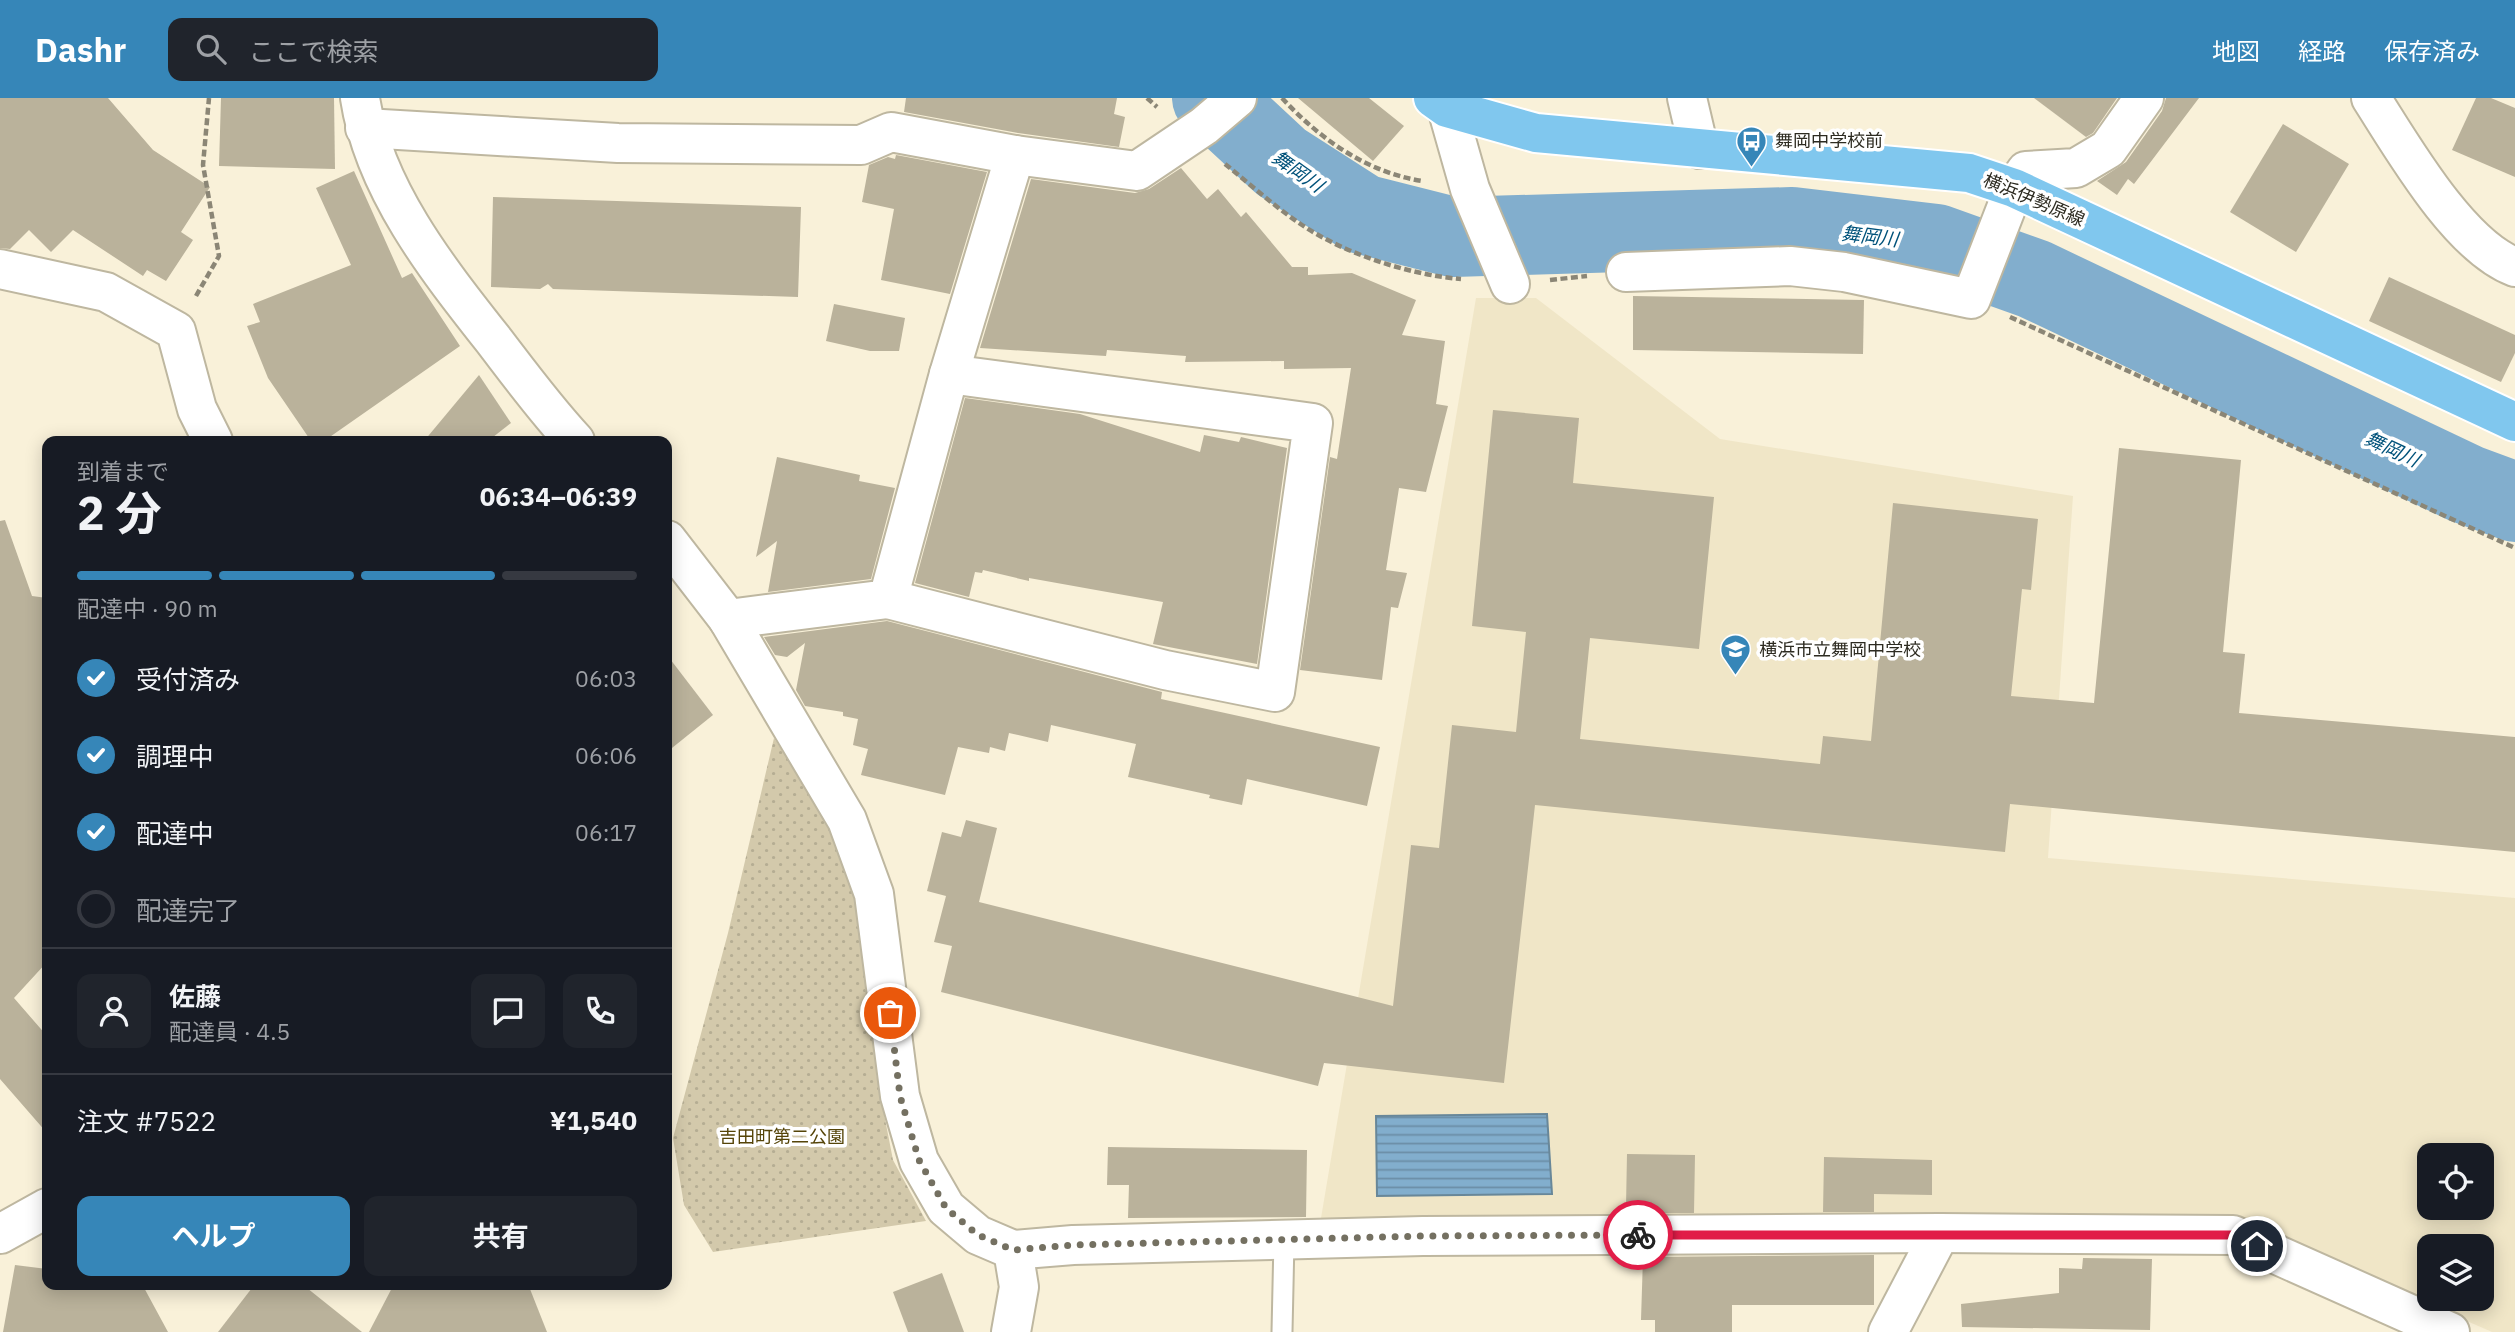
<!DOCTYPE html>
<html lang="ja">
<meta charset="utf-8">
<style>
body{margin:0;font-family:"IBM Plex Sans","Noto Sans JP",sans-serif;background:#20242c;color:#f1f3f6;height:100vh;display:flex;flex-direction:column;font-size:26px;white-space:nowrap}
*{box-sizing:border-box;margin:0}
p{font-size:23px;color:#9ea1a6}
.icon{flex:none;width:38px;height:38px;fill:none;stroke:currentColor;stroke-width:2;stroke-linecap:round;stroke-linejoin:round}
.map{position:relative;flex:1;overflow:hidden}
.drawer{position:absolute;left:42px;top:338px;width:630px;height:854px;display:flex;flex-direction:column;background:#171b24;border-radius:14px;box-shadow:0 4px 18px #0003}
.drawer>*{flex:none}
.controls{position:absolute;left:2417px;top:1045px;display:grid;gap:14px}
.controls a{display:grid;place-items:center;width:77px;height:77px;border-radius:14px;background:#171b24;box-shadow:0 4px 18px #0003;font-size:35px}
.pin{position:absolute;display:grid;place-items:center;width:60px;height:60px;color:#fff;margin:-30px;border:4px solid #fff;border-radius:50%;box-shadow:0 2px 7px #0007}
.courier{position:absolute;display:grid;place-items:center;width:70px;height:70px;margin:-35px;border:5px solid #e11d48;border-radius:50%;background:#fff;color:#222;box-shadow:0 2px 9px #0007}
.summary em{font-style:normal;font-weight:700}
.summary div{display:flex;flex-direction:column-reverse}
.summary{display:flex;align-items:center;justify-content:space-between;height:119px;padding:0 35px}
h1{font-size:46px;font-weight:700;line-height:52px}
.bar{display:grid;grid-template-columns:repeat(4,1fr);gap:10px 7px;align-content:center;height:84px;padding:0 35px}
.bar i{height:9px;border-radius:5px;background:#363941}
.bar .active{background:#3686b8}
.bar p{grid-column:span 4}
.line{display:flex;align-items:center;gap:18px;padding:0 35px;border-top:2px solid #363941}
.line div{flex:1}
.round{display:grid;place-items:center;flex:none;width:74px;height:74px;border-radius:14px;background:#20242c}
ol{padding:0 35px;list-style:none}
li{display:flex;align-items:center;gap:21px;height:77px}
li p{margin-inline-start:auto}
li .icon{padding:7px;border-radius:50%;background:#3686b8;color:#fff;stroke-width:4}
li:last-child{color:#9ea1a6}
li i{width:38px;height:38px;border:4px solid #363941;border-radius:50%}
.button{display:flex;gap:14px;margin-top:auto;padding:14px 35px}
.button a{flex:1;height:80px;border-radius:14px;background:#3686b8;color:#fff;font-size:28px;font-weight:700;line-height:80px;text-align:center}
.button a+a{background:#20242c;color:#f1f3f6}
header{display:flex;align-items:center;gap:42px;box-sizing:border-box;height:98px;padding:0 35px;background:#3686b8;color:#fff}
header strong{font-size:33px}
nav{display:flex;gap:38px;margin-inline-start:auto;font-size:24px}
.search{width:490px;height:63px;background:#20242c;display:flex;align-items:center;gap:18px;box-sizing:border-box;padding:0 24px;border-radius:14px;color:#9ea1a6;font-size:26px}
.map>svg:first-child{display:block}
.built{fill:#f0e6c7;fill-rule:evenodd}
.grass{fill:url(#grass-dots)}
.water{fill:url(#water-rules);stroke:#688799;stroke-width:2}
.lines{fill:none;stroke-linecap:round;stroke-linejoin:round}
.river{stroke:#82aecd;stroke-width:80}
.building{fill:#bab29b}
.lane-casing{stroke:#beb7a0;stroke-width:23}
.street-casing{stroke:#beb7a0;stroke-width:42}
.primary-casing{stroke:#fff;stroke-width:42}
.path{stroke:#8b8676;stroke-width:4.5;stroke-dasharray:7 3.5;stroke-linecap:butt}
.lane{stroke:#fff;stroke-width:19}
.street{stroke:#fff;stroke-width:38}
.primary{stroke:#80c7ee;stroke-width:38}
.done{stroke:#747061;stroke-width:7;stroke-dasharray:0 12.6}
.route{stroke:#e11d48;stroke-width:9}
.labels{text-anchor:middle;stroke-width:7;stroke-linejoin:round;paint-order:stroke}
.poi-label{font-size:18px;fill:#2d2b21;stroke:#fff;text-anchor:start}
.street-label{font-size:18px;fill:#2d2b21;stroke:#fff}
.park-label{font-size:18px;fill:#554408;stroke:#fff}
.water-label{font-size:19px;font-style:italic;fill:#00527a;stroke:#fff}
</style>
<header>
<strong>Dashr</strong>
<div class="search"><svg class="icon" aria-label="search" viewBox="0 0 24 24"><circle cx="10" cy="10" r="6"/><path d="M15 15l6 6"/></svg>ここで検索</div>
<nav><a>地図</a><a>経路</a><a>保存済み</a></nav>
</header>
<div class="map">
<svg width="2515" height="1234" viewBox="0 0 2515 1234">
<defs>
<pattern id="grass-dots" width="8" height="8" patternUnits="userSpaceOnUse" patternTransform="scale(1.75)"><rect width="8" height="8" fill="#d3c9ab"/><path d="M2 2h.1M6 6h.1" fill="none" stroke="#b5ad93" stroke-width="1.8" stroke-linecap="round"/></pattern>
<pattern id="water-rules" width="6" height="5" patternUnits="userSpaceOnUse" patternTransform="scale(1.75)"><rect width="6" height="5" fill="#82aecd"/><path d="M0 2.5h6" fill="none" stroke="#6b8ea6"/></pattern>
</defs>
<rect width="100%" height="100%" fill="#f9f1d9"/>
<path class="built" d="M1476,200H1536L1720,341L2073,398L2048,760L2515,800V1234H2492L2234,1121L1320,1126ZM2429,1057H2482V1110H2429ZM2429,1148H2482V1200H2429Z"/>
<path class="grass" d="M774,640L827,722L857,793L877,980L893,1062L926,1123L713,1154L684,1107L673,1040L728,835Z"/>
<path class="water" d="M1547,1016L1552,1096L1377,1098L1376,1018Z"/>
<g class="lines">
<path class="river" d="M1212,0L1281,64L1362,116L1453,139L1792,129L1936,146L2034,181L2466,386L2515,404"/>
</g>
<g class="building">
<path d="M0,0H108L153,52L210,89L181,134L193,142L166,183L147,172L143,178L73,132L51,154L29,132L10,151L0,150Z"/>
<path d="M221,0H334L335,71L219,68Z"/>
<path d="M906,0H1117L1114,16L1125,19L1119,49L1018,35L904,14Z"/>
<path d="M1298,0H1369L1404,28L1373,63Z"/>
<path d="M2034,0H2117L2093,35L2086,39Z"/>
<path d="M2166,0H2199L2134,86L2128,81L2117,97L2097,83L2126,64L2162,13Z"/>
<path d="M2476,0H2491L2515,10V79L2452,52Z"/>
<path d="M2283,26L2349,66L2296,154L2230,114Z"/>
<path d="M896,57L987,74L950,196L881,182L894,111L862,104L869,67L888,59L895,61Z"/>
<path d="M1181,70L1207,101L1218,91L1241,119L1246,114L1292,169H1308V177L1352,175L1416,202L1402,237L1445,243L1436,306L1448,308L1426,394L1399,390L1386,472L1407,475L1398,510L1391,509L1382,582L1300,572L1330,359L1337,361L1351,270L1284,271V263L1185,264L1186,258L1107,252L1106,258L980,250L1031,81L1135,95L1149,91Z"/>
<path d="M354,73L402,180L412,175L460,248L324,343H311L268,280L247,228L260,224L253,206L351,167L316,90Z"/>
<path d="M493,99L801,109L798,199L553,191L548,186L540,191L491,189Z"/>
<path d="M2389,179L2515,237V255L2501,284L2369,223Z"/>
<path d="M1633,198L1864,202L1863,256L1633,252Z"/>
<path d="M834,206L905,220L899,253H870L826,243Z"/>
<path d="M479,277L511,325L488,343H424Z"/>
<path d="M965,300L1080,316L1200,354L1204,337L1239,344L1241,339L1287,350L1257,566L1153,546L1163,504L1029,480V483L983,472L982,475L975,474L969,499L915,485Z"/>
<path d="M1493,312L1579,320L1573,385L1714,399L1699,551L1590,540L1580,641L1820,666L1823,638L1871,643L1893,405L2038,421L2031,492L2022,491L2011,598L2094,605L2119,350L2241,362L2223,554L2245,556L2239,615L2515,639V754L2010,706L2005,754L1535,707L1504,985L1324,965L1318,988L941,894L952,848L934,844L946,798L927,793L942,734L961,739L966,722L997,730L979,804L1393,908L1411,747L1439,750L1452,627L1516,634L1526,534L1472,528Z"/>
<path d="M777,359L860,377L859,383L895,390L871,481L768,494L777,443L756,459Z"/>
<path d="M5,422L32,498L47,500V864L14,900L47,938V1035L0,981V423Z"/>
<path d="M887,523L1162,594L1161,601L1380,649L1367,708L1247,681L1242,707L1209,700L1210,697L1128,679L1136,646L1051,627L1048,644L1009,635L1005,653L990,649L989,655L958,649L945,697L861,677L868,651L853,647L858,621L843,618V614L805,608L796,592L805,545L787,559L775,557L764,539Z"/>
<path d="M667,557L713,617L667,654Z"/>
<path d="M1108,1049L1307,1052L1306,1119L1128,1120L1129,1087H1107Z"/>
<path d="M1627,1056L1695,1057L1694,1115H1644V1108H1626Z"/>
<path d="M1824,1059L1932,1062V1097L1874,1096V1114H1823Z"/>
<path d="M1874,1157V1207H1732V1234H1655V1222H1641L1643,1159Z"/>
<path d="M2083,1160L2152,1161L2150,1232L1962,1229L1961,1206L2059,1195V1170L2082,1171Z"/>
<path d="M15,1167L47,1171V1186H142L168,1234H3Z"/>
<path d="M942,1175L964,1234H908L893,1194Z"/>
<path d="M255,1186H302L362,1234H218Z"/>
<path d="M394,1186H528L547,1234H369Z"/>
</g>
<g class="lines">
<defs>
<path id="lane" d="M1282,1234L1284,1142"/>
<g id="street">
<path d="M360,0C374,92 439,173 495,244C521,278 546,312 575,343"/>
<path d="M1687,0L1699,51"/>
<path d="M2371,0C2403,50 2459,148 2515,169"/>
<path d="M1447,10L1470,91L1510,186"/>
<path d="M365,30L618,45L861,47L891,34L1015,57L1137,73L1204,28L1237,0"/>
<path d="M0,171L106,194L176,233L197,311L213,343"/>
<path d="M1626,174L1790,168L1844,174L1971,201L2014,90L2026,73L2076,70L2108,51L2144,0"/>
<path d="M667,442L728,521L847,722L874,796L900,998L919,1063L946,1110L978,1137L1013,1152L1073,1147L1423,1138L1940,1135L2233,1137L2450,1234"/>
<path d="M888,501L1165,572L1275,594L1313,325L949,276"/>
<path d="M728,521L888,501L949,276L1015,57"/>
<path d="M0,1136L47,1110"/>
<path d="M1011,1234L1019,1189L1013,1152"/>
<path d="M1888,1234L1940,1135"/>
</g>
<path id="primary" d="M1433,0L1447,10L1536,35L1969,75L2014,90L2515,324"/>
</defs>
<use href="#lane" class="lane-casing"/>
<use href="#street" class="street-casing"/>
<use href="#primary" class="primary-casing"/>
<g class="path">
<path d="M1147,0L1157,9"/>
<path d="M1282,0C1320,41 1366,74 1422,83"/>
<path d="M1225,66C1250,86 1275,109 1302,127C1345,156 1410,177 1461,181"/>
<path d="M1550,182L1587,178"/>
<path d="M196,198L219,158L203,67L209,0"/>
<path d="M2010,219L2515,450"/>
</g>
<use href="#lane" class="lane"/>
<use href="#street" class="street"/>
<use href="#primary" class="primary"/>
</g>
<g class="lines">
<path class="done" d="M890,915L900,998L919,1062L946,1110L978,1137L1013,1152L1073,1147L1423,1138L1638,1137"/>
<path class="route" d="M1638,1137H2233L2257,1148"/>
</g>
<defs>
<symbol id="bus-pin" viewBox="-11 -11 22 30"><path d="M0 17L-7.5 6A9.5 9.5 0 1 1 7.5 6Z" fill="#3686b8" stroke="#fff"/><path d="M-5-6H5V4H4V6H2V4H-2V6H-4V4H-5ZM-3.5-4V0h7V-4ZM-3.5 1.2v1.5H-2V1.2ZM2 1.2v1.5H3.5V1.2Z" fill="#fff"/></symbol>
<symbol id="school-pin" viewBox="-11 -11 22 30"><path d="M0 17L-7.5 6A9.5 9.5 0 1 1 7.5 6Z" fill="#3686b8" stroke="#fff"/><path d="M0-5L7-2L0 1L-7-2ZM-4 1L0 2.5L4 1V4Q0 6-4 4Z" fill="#fff"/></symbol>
</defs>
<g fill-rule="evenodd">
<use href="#bus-pin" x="1734" y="26" width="35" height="47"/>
<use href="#school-pin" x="1718" y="534" width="35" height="47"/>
</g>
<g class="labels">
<g class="poi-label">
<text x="1775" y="49">舞岡中学校前</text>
<text x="1759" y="558">横浜市立舞岡中学校</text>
</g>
<g class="street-label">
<text transform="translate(2034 102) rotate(23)" y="6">横浜伊勢原線</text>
</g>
<g class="park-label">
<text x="782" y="1045">吉田町第二公園</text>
</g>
<g class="water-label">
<text transform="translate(1298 73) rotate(35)" y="7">舞岡川</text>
<text transform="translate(1870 138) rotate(7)" y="7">舞岡川</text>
<text transform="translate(2392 351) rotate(25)" y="7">舞岡川</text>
</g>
</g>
</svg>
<div class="controls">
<a><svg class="icon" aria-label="locate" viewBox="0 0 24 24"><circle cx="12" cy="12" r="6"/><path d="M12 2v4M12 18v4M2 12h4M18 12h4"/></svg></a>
<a><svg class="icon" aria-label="layers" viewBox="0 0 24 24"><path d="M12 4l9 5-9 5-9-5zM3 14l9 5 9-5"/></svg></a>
</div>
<div class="pin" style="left:890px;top:915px;background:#ea580c"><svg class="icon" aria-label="bag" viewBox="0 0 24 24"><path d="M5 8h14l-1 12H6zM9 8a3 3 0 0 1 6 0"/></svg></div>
<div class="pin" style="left:2257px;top:1148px;background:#1f2937"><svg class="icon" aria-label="home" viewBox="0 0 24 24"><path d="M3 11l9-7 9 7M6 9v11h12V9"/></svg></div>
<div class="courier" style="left:1638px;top:1137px"><svg class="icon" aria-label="bike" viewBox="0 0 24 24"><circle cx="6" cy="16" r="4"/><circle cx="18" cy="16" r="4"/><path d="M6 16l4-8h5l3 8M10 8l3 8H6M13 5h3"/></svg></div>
<section class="drawer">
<div class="summary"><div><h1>2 分</h1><p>到着まで</p></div><em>06:34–06:39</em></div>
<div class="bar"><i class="active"></i><i class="active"></i><i class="active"></i><i></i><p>配達中 · 90 m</p></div>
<ol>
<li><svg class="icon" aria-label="check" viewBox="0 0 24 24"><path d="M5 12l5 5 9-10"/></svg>受付済み<p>06:03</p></li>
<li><svg class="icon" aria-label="check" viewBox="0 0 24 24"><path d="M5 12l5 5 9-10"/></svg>調理中<p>06:06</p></li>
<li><svg class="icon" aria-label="check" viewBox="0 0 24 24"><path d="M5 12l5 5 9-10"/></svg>配達中<p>06:17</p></li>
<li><i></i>配達完了</li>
</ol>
<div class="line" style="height:126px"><a class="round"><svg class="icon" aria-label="person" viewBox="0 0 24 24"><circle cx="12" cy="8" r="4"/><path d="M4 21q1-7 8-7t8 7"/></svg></a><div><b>佐藤</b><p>配達員 · 4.5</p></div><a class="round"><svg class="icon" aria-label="chat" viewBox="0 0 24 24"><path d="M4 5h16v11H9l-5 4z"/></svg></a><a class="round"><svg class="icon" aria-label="phone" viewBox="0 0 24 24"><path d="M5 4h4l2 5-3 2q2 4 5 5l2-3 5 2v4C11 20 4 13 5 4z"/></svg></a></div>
<div class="line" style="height:91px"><div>注文 #7522</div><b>¥1,540</b></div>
<div class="button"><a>ヘルプ</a><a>共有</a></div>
</section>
</div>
